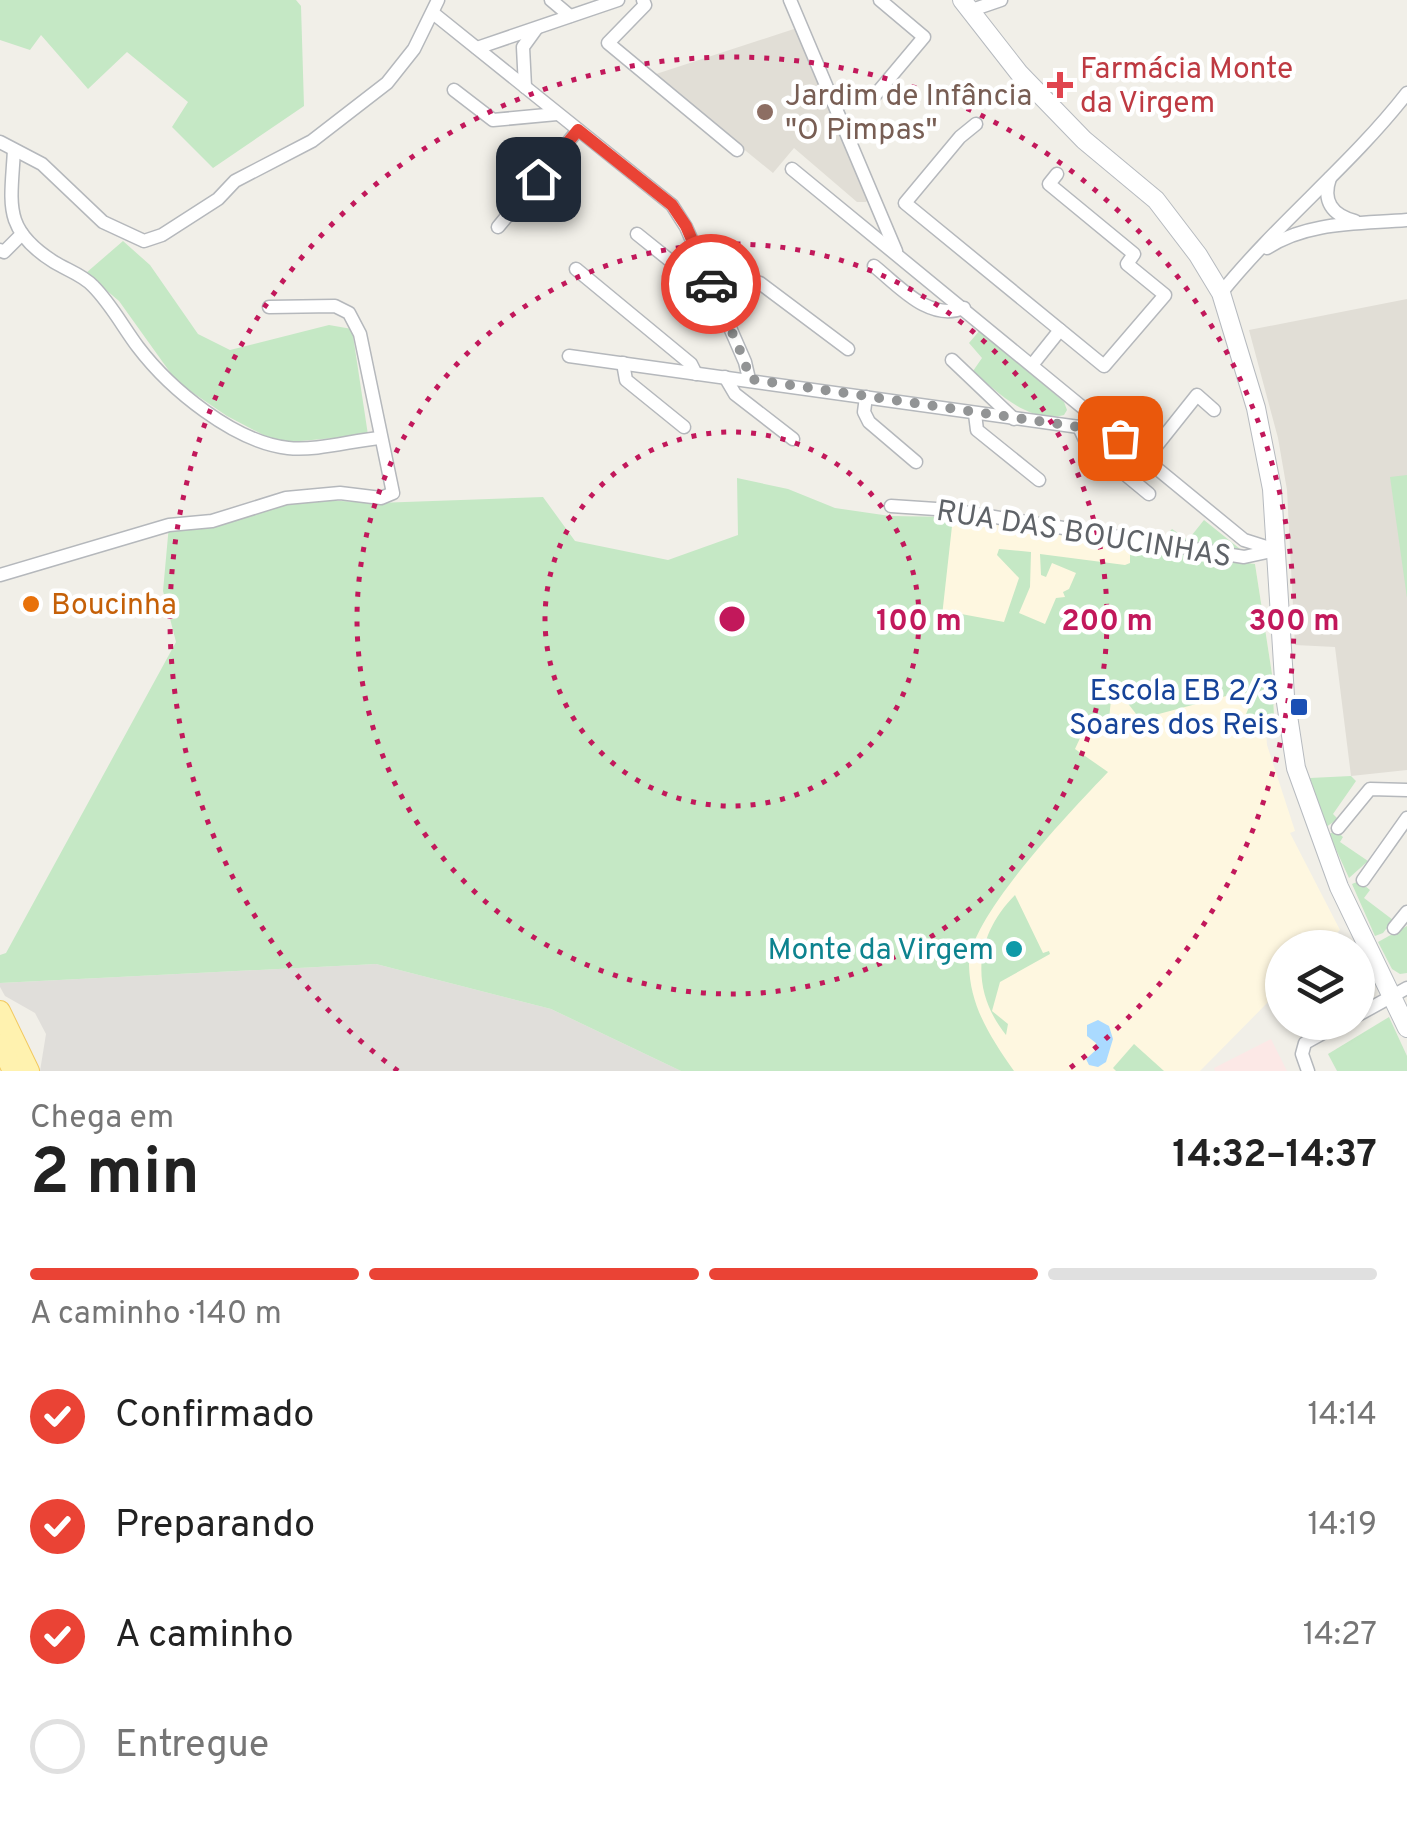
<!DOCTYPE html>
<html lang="pt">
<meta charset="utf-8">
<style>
body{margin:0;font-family:Overpass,sans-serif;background:#f6f6f6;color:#222;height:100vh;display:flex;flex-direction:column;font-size:38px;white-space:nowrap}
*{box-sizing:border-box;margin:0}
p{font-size:32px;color:#767676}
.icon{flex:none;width:55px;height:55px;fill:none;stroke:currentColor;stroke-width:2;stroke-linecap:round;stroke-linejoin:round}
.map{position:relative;height:1071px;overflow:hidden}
.details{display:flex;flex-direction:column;background:#fff;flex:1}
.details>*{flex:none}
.controls{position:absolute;left:1265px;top:930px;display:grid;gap:20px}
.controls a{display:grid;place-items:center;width:110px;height:110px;border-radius:50%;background:#fff;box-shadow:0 2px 8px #0004;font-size:50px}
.pin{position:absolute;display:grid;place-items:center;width:85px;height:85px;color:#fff;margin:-42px;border-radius:20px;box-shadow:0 5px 15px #0006}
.courier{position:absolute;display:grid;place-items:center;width:100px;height:100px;margin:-50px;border:8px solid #ea4335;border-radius:50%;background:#fff;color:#222;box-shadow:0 2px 12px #0007}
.head em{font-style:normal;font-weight:700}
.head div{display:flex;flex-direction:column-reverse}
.head{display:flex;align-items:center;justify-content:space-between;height:170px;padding:0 30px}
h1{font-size:65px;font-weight:700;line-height:75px}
.bar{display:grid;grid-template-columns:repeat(4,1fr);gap:15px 10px;align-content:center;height:120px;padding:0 30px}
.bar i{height:12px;border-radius:8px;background:#e0e0e0}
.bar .current{background:#ea4335}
.bar p{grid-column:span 4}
ol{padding:0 30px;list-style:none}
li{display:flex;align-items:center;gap:30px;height:110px}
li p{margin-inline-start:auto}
li .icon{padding:10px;border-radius:50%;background:#ea4335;color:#fff;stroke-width:4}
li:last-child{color:#767676}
li i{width:55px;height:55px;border:5px solid #e0e0e0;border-radius:50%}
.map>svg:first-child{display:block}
.commercial{fill:#fef7e0}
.industrial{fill:#e0deda}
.education{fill:#e1ded6}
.medical{fill:#fce8e6}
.green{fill:#c5e8c5}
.water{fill:#aadaff}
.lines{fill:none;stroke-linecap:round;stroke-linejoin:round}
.minor-casing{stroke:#b5b8bc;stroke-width:15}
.secondary-casing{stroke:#b6babf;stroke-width:20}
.primary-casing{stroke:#f2c960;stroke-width:22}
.minor{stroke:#fff;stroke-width:12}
.secondary{stroke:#fff;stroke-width:18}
.primary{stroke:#fff2af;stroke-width:20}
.done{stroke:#929495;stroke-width:10;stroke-dasharray:0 18}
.route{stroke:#ea4335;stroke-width:12}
.ring{fill:none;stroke:#c2185b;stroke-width:5;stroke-dasharray:5 10}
.health-dot{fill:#e0444e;stroke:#fff;stroke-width:4}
.education-dot{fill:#8d6e63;stroke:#fff;stroke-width:4}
.food-dot{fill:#e8710a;stroke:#fff;stroke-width:4}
.transit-dot{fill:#1a4fb4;stroke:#fff;stroke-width:4}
.culture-dot{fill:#0f9aa8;stroke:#fff;stroke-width:4}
.labels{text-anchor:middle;stroke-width:9;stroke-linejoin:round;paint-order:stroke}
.health-label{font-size:30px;fill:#be3a42;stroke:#fff;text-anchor:start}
.education-label{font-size:30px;fill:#785e54;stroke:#fff;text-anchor:start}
.street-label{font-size:30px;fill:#5f6368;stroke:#fff}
.food-label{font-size:30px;fill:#c56008;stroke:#fff;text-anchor:start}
.transit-label{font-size:30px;fill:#164399;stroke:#fff;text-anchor:end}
.culture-label{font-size:30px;fill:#0d838f;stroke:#fff;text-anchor:end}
.centre{fill:#c2185b;stroke:#fff;stroke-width:5}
.ring-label{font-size:30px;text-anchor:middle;font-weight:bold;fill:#c2185b;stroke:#fff;stroke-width:9;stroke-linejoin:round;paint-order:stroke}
</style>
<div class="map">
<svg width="1407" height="1071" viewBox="0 0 1407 1071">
<rect width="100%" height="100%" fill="#f1efe8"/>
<path class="commercial" d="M941,515L1111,541L1116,549L1130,551L1136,547L1255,564L1272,674L1274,716L1265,717L1267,745L1295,831L1290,833L1340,930L1323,947L1282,948V988L1200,1071H966L938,1051Z"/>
<path class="industrial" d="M376,964L551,1009L681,1071H40L46,1034L35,1013L5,996L0,987V983Z"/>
<g class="education">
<path d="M797,28L868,200L866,202H857L794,148L773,173L653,75Z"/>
<path d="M1407,299V770L1351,776L1335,647L1295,645L1287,490L1278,438L1249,330Z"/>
</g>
<path class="medical" d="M1271,1039L1287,1071H1215L1214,1068Z"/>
<g class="green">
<path d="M0,0H296L301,6L304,106L213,168L172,127L188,102L127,52L88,89L41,35L30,50L0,40Z"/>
<path d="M123,241L150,265L198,334L230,350L329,325L352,329L368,435L289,442L271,439L227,416L177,382L119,301L86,273Z"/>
<path d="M980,330L1064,402L1067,410L1064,415C1029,424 997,392 973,371L982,358L969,343Z"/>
<path d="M1407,475V598L1390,477Z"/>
<path d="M737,478L788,489L835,508L890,516L953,517L942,616L951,618L954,609L956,613L1004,622L1019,578L997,555L999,549L1031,552L1030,587L1019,613L1045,624L1056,598L1065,597L1063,592L1069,589L1076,573L1052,563L1046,577L1041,575L1040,554L1125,565L1130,563V552L1136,547L1255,564L1272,674L1274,716L1265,717V725L1239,731L1249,707L1241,692L1140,719L1126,701L1111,699L1109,720L1097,725L1087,723L1075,749L1108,772C1074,808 968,917 969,965C970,1007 991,1038 1014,1071H681L551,1009L376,964L0,983V955L6,953L176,642L163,591L169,525L286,498L377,503L543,497L575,541L668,560L738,535Z"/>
<path d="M1204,520L1245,553L1162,540L1172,529L1188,540Z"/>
<path d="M1351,776L1356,781L1333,814L1338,819L1326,827L1310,778Z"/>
<path d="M1336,831L1343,837L1340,842L1368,861L1349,878L1329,834Z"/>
<path d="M1359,881L1370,890L1364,898L1393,920L1383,933L1375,936L1352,884Z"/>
<path d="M1015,895L1043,953L1049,951L1050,954L1000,982L992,1011L1008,1024L1006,1035C969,989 975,935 1015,895Z"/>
<path d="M1407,926V973L1400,974L1392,969L1378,942Z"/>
<path d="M1389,1017L1407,1056V1071H1337L1328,1054Z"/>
<path d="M1134,1044L1164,1071H1116L1113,1068Z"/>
</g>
<path class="water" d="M1098,1020L1109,1026L1113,1039L1106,1062L1098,1067L1089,1065L1086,1059L1097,1049L1096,1043L1087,1036V1025Z"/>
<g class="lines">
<defs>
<g id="minor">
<path d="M551,0L570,16"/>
<path d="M643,0L645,5L608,43L737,150"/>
<path d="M790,0L896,251"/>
<path d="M969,11L1001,0"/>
<path d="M433,13L672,205L686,227L745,362L749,379"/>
<path d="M477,48L618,0"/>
<path d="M525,87L523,47L536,29"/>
<path d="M454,90L493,120L557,114"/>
<path d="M872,99L924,37L880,0"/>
<path d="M976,124L960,137L905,203L1104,366L1165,295L1127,264L1134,254L1049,184L1057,174"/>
<path d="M0,142L42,164L103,222L144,241L162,235L218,199L235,181L312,141L387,83L414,49L438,0"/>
<path d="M14,150C11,205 2,229 54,262C67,270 83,275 93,286C111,304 123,327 138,347C170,389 234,442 288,448C316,451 350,441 379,438"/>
<path d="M792,169L1244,540L1276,550"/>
<path d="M1330,178C1322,201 1332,215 1355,221"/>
<path d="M498,227L578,130"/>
<path d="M637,234L693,279L741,278L760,283L848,349"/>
<path d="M1267,248C1308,221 1360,224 1407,220"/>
<path d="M0,250L4,252L22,234"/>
<path d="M874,266C899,286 929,322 964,308"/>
<path d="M576,269L691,364L696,374"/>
<path d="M1221,293C1278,222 1351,165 1407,93"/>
<path d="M569,356L1079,427L1094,418"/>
<path d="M952,360L1014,419"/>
<path d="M623,363L626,380L684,427"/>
<path d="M1032,365L1060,330"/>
<path d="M725,377L735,394L793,439"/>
<path d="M866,397L864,412L869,422L916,462"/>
<path d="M975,414L977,430L1039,480"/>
<path d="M1079,427L1086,442L1149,494"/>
<path d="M1146,459L1197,395L1214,410"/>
<path d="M891,506L951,510L1244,557L1276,550"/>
<path d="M0,575L169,525L212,521L286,498L340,493L381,498L393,493L360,334L349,313L335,306L269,307"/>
<path d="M1338,828L1370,789L1407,790"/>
<path d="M1363,880L1407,818"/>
<path d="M1394,928L1407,912"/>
<path d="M1358,1015L1407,988"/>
<path d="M1308,1071L1302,1054L1305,1043L1343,1022"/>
</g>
<path id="secondary" d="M962,0L1019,73L1084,140L1156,200L1198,255L1221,293L1256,408L1272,489L1285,696L1296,768L1339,887L1407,1028"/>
<g id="primary">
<path d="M0,1011L29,1071"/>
<path d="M0,1044L13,1071"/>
</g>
</defs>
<use href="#minor" class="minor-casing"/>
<use href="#secondary" class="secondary-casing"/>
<use href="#primary" class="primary-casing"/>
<use href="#minor" class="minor"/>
<use href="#secondary" class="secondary"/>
<use href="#primary" class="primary"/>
</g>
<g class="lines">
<path class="done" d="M711,284L745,362L749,379L1079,427L1094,418L1120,438"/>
<path class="route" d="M538,179L578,130L672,205L686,226L711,284"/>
</g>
<g class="ring">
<circle cx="732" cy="619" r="187"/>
<circle cx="732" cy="619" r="375"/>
<path d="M398 1071A562 562 0 1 1 1066 1071"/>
</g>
<path class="health-dot" d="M1055 70h10v10h10v10h-10v10h-10v-10h-10v-10h10z"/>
<circle class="education-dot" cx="765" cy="112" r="10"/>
<circle class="food-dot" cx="31" cy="604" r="10"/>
<rect class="transit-dot" x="1289" y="697" width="20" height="20" rx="5"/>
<circle class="culture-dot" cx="1014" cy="949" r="10"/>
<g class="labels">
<g class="health-label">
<text x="1080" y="78">Farmácia Monte<tspan x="1080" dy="34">da Virgem</tspan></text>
</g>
<g class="education-label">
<text x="785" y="105">Jardim de Infância<tspan x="785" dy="34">"O Pimpas"</tspan></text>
</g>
<g class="street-label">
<text transform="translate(1084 533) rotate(9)" y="10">RUA DAS BOUCINHAS</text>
</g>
<g class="food-label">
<text x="51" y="614">Boucinha</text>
</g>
<g class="transit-label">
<text x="1279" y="700">Escola EB 2/3<tspan x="1279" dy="34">Soares dos Reis</tspan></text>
</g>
<g class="culture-label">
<text x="994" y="959">Monte da Virgem</text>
</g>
</g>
<circle cx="732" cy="619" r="15" class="centre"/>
<g class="ring-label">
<text x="919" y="630">100 m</text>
<text x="1107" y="630">200 m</text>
<text x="1294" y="630">300 m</text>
</g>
</svg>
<div class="controls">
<a><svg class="icon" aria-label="layers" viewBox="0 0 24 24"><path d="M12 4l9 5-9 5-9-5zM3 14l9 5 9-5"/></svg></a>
</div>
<div class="pin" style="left:1120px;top:438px;background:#ea580c"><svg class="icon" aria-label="bag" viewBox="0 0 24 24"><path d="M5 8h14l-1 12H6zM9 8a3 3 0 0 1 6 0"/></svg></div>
<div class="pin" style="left:538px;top:179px;background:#1f2937"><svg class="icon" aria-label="home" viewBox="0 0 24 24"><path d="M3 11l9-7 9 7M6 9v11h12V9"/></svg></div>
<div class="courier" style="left:711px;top:284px"><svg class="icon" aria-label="car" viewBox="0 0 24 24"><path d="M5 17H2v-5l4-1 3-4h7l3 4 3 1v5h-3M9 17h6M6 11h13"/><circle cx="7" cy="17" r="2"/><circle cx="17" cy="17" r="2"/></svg></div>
</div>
<section class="details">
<div class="head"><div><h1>2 min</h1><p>Chega em</p></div><em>14:32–14:37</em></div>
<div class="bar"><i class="current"></i><i class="current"></i><i class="current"></i><i></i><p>A caminho · 140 m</p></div>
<ol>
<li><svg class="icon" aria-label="check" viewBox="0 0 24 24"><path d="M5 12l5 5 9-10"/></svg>Confirmado<p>14:14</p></li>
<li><svg class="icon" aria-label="check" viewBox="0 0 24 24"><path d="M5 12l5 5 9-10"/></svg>Preparando<p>14:19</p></li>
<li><svg class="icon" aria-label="check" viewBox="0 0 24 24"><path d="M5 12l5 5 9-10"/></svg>A caminho<p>14:27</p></li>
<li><i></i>Entregue</li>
</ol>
</section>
